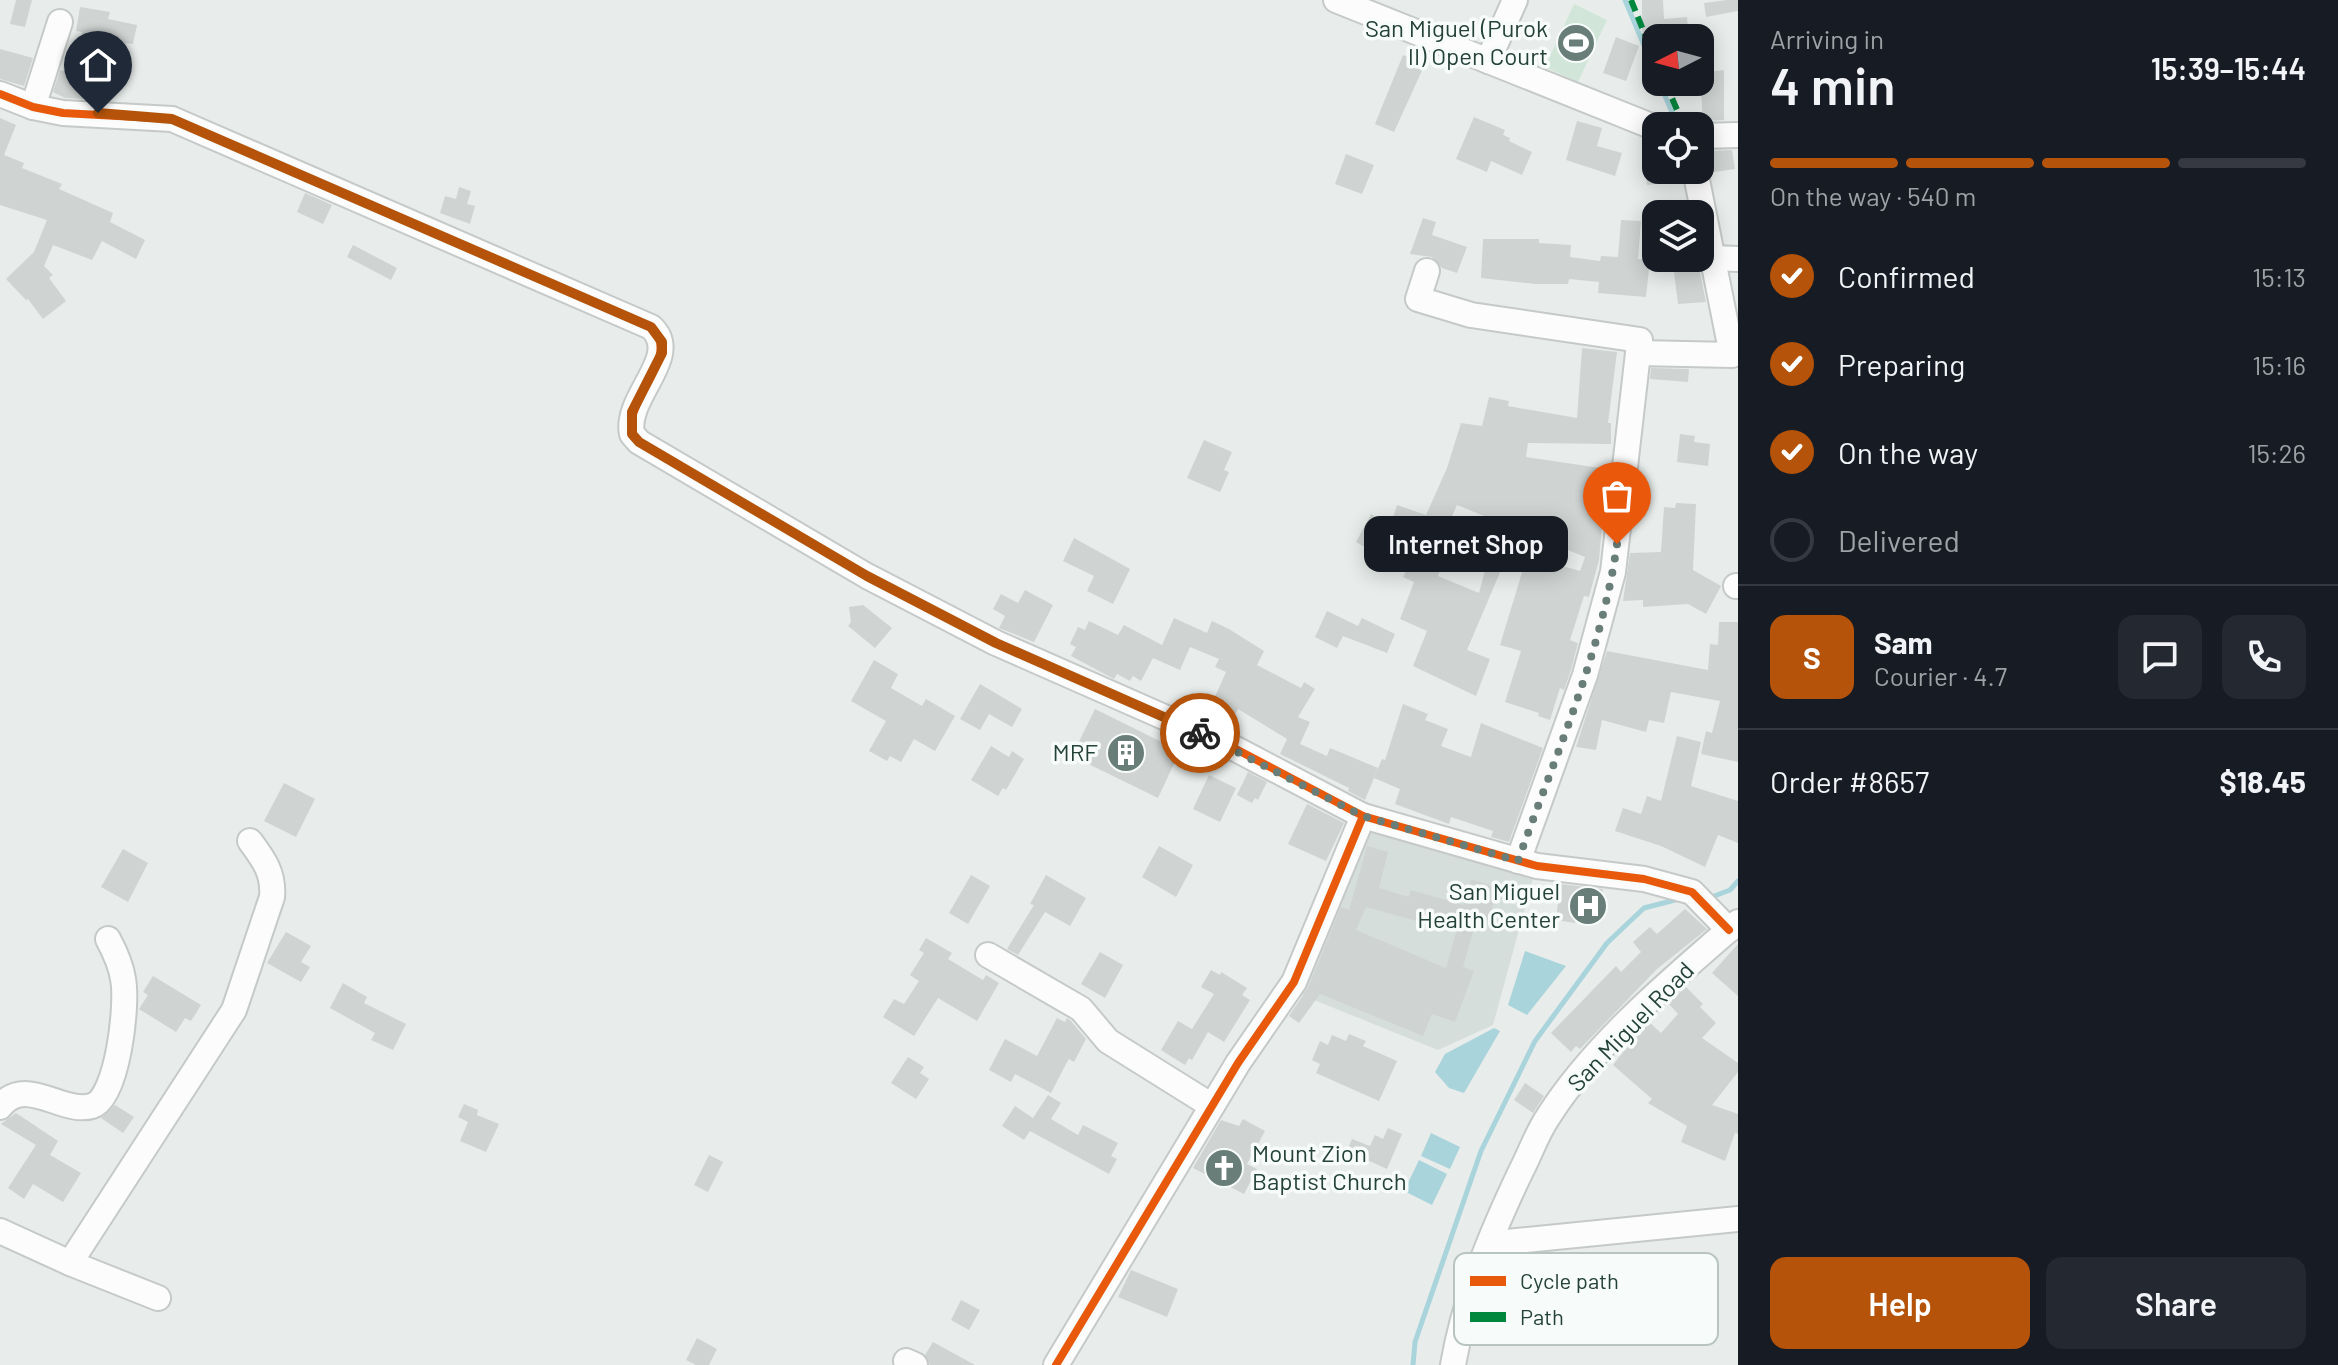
<!DOCTYPE html>
<meta charset="utf-8">
<style>
body{margin:0;font-family:Barlow,sans-serif;background:#242831;color:#f1f3f6;height:100vh;display:flex;flex-direction:column;font-size:30px;white-space:nowrap}
*{box-sizing:border-box;margin:0}
p{font-size:26px;color:#9ea1a6}
.icon{flex:none;width:44px;height:44px;fill:none;stroke:currentColor;stroke-width:2;stroke-linecap:round;stroke-linejoin:round}
.map{position:relative;flex:1;overflow:hidden}
.drawer{display:flex;flex-direction:column;background:#171b24;width:600px}
.drawer>*{flex:none}
.needle{width:52px;rotate:264deg}
.buttons{position:absolute;left:1642px;top:24px;display:grid;gap:16px}
.buttons a{display:grid;place-items:center;width:72px;height:72px;border-radius:16px;background:#171b24;box-shadow:0 4px 20px #0003;font-size:40px}
.pin{position:absolute;display:grid;place-items:center;width:68px;height:68px;color:#fff;margin:-82px -34px;border-radius:50% 50% 50% 0;rotate:-45deg;box-shadow:0 0 8px #0007}
.pin .icon{rotate:45deg}
.courier{position:absolute;display:grid;place-items:center;width:80px;height:80px;margin:-40px;border:6px solid #b45309;border-radius:50%;background:#fff;color:#222;box-shadow:0 2px 10px #0007}
.bubble{position:absolute;height:56px;border-radius:16px;background:#171b24;box-shadow:0 4px 20px #0003;font-size:26px;font-weight:600;line-height:56px;text-align:center}
.summary em{font-style:normal;font-weight:600}
.summary div{display:flex;flex-direction:column-reverse}
.summary{display:flex;align-items:center;justify-content:space-between;height:136px;padding:0 32px}
h1{font-size:52px;font-weight:600;line-height:60px}
.bar{display:grid;grid-template-columns:repeat(4,1fr);gap:12px 8px;align-content:center;height:96px;padding:0 32px}
.bar i{height:10px;border-radius:6px;background:#363941}
.bar .on{background:#b45309}
.bar p{grid-column:span 4}
.line{display:flex;align-items:center;gap:20px;padding:0 32px;border-top:2px solid #363941}
.line div{flex:1}
.round{display:grid;place-items:center;flex:none;width:84px;height:84px;border-radius:16px;background:#242831}
ol{padding:0 32px;list-style:none}
li{display:flex;align-items:center;gap:24px;height:88px}
li p{margin-inline-start:auto}
li .icon{padding:8px;border-radius:50%;background:#b45309;color:#fff;stroke-width:4}
li:last-child{color:#9ea1a6}
li i{width:44px;height:44px;border:4px solid #363941;border-radius:50%}
.action{display:flex;gap:16px;margin-top:auto;padding:16px 32px}
.action a{flex:1;height:92px;border-radius:16px;background:#b45309;color:#fff;font-size:32px;font-weight:600;line-height:92px;text-align:center}
.action a+a{background:#242831;color:#f1f3f6}
main{display:flex;flex:1;min-height:0}
.map>svg:first-child{display:block}
.built{fill:#d6dedb}
.green{fill:#d1e6d8}
.water{fill:#a9d4db}
.lines{fill:none;stroke-linecap:round;stroke-linejoin:round}
.stream{stroke:#a9d4db;stroke-width:5}
.building{fill:#cfd4d2;fill-rule:evenodd}
.minor-casing{stroke:#c5cac8;stroke-width:28}
.minor{stroke:#fcfcfc;stroke-width:24}
.quiet{stroke:#00873e;stroke-width:6;stroke-dasharray:12 6;stroke-linecap:butt}
.cycleway-casing{stroke:#f7fbf9;stroke-width:13}
.cycleway{stroke:#e8590c;stroke-width:8}
.done{stroke:#697e78;stroke-width:8;stroke-dasharray:0 14.4}
.route{stroke:#b45309;stroke-width:10}
.labels{text-anchor:middle;stroke-width:7;stroke-linejoin:round;paint-order:stroke}
.poi-label{font-size:24px;fill:#24423a;stroke:#f7fbf9;text-anchor:end}
.street-label{font-size:24px;fill:#24423a;stroke:#f7fbf9}
.key{fill:#f7fbf9;stroke:#b8c4c0;stroke-width:2}
.key-label{font-size:22px;fill:#24423a}
</style>
<main>
<div class="map">
<svg width="1738" height="1365" viewBox="0 0 1738 1365">
<rect width="100%" height="100%" fill="#e8edeb"/>
<path class="built" d="M1365,823L1535,871L1493,1025L1438,1050L1294,992Z"/>
<path class="green" d="M1574,4L1607,20L1578,82L1545,67Z"/>
<g class="water">
<path d="M1525,951L1566,966L1527,1015L1508,1005Z"/>
<path d="M1494,1028L1500,1031L1464,1093L1449,1088L1435,1072L1445,1054Z"/>
<path d="M1431,1133L1460,1147L1450,1169L1421,1156Z"/>
<path d="M1419,1160L1447,1174L1432,1205L1404,1191Z"/>
</g>
<g class="lines">
<g class="stream">
<path d="M1625,0L1656,74"/>
<path d="M1659,82L1678,126"/>
<path d="M1709,898L1730,890L1738,881"/>
<path d="M1413,1365L1415,1342L1481,1151L1535,1041L1607,943L1644,908L1679,899"/>
</g>
</g>
<g class="building">
<path d="M16,0H32L25,27L10,24Z"/>
<path d="M1642,0H1663L1664,19L1687,17L1689,38H1656V47L1642,48Z"/>
<path d="M1727,0H1738V11L1706,17L1704,3Z"/>
<path d="M80,7L110,12L108,19L137,25L133,44L126,43L125,47L111,44L101,100L65,98L53,92L60,70L75,75L82,32L76,31Z"/>
<path d="M1616,37L1639,46L1626,81L1603,73Z"/>
<path d="M0,49L33,58L24,86L0,79Z"/>
<path d="M1403,55L1425,64L1394,132L1375,124Z"/>
<path d="M1724,70V120L1703,121L1700,73Z"/>
<path d="M1474,117L1505,130L1503,135L1510,138L1509,141L1532,152L1522,175L1491,161L1487,172L1456,159Z"/>
<path d="M0,118L16,125L4,155L24,163L22,168L62,184L59,189L113,213L110,222L145,240L136,259L102,241L92,260L53,245L44,266L53,275L49,278L66,301L43,319L28,299L26,300L6,279L34,252L47,220L0,205Z"/>
<path d="M1577,121L1602,128L1597,146L1622,153L1615,176L1566,160Z"/>
<path d="M1648,141L1656,143V184L1647,185L1642,142Z"/>
<path d="M1732,150L1735,169L1714,172L1711,151Z"/>
<path d="M1346,154L1374,165L1362,194L1335,184Z"/>
<path d="M459,187L471,191L467,204L475,206L470,224L440,213L445,196L456,199Z"/>
<path d="M305,193L332,205L323,224L297,212Z"/>
<path d="M1423,218L1436,222L1432,235L1467,247L1457,273L1442,268L1432,257L1410,254Z"/>
<path d="M1621,220L1641,221L1638,259L1650,260L1646,297L1598,293L1599,282L1569,279L1568,284H1536L1481,278L1483,239H1539V243L1571,245L1570,257L1600,261L1601,256L1618,257Z"/>
<path d="M353,245L397,268L391,280L347,257Z"/>
<path d="M1699,268L1706,302L1678,304L1674,272Z"/>
<path d="M1582,348L1617,352L1608,423H1611V444L1528,443L1526,457L1607,469L1599,560L1589,597L1584,596L1570,640L1578,643L1571,670L1564,690L1560,688L1550,720L1538,716L1539,713L1505,702L1521,651L1500,645L1527,556L1580,571L1585,557L1457,505L1446,530L1474,542L1467,560L1447,552L1438,576L1479,593L1488,559L1504,563L1467,650L1490,659L1476,696L1413,666L1427,631L1400,619L1414,582L1403,577L1406,571L1356,542L1371,514L1391,525L1397,505L1426,515L1447,468L1461,423L1482,426L1489,397L1509,401L1508,406L1577,418Z"/>
<path d="M1651,368L1689,369L1688,382L1650,379Z"/>
<path d="M1680,434L1695,436L1694,442L1710,444L1708,466L1677,462Z"/>
<path d="M1204,440L1232,452L1224,470L1229,472L1220,492L1187,478Z"/>
<path d="M1676,503L1696,504L1693,570L1721,586L1706,614L1688,604L1643,607V600L1623,601L1630,553L1661,552L1664,507L1675,508Z"/>
<path d="M1074,538L1130,569L1113,604L1087,591L1094,576L1063,561Z"/>
<path d="M1025,590L1053,605L1034,642L999,628L1005,616L993,609L1001,594L1018,603Z"/>
<path d="M863,605L892,628L875,648L848,626L851,622L849,607Z"/>
<path d="M1327,611L1358,626L1362,618L1395,634L1387,653L1343,636L1337,648L1315,637Z"/>
<path d="M1174,618L1207,633L1212,621L1229,629L1264,651L1257,665L1301,688L1304,682L1315,689L1298,717L1310,722L1300,744L1327,756L1330,748L1378,768L1365,800L1348,791L1349,788L1280,754L1287,739L1238,709L1228,729L1210,721L1218,704L1213,701L1226,672L1215,667L1219,659L1190,647L1180,670L1153,658L1141,681L1133,676L1130,681L1117,674L1114,679L1071,656L1076,647L1070,644L1078,627L1085,630L1089,621L1118,635L1124,625L1162,645Z"/>
<path d="M1719,622H1738V762L1701,754L1706,731L1712,733L1720,701L1671,692L1664,723L1649,720L1646,732L1602,720L1596,750L1576,747L1607,651L1708,670L1710,644L1718,645Z"/>
<path d="M874,660L898,674L891,688L922,706L926,699L955,716L935,751L914,739L901,762L890,756L887,761L869,751L886,721L851,701Z"/>
<path d="M980,684L1022,709L1012,727L989,714L980,730L960,719Z"/>
<path d="M1403,704L1428,714L1425,720L1448,729L1441,746L1471,757L1481,723L1543,748L1509,842L1491,837L1493,831L1451,817L1449,824L1395,804L1400,789L1374,778L1382,759L1385,760Z"/>
<path d="M1095,709L1180,751L1158,798L1072,756Z"/>
<path d="M1677,736L1701,742L1691,786L1738,801V843L1718,835L1705,867L1661,846L1615,831L1623,808L1641,814L1647,796L1661,801Z"/>
<path d="M991,746L1009,757L1012,751L1024,759L1006,790L1003,788L998,796L971,780Z"/>
<path d="M1248,772L1267,782L1258,800L1255,798L1252,803L1237,795Z"/>
<path d="M1209,775L1236,788L1220,822L1193,809Z"/>
<path d="M284,783L315,799L296,837L264,821Z"/>
<path d="M1307,804L1344,823L1326,861L1288,844Z"/>
<path d="M1159,846L1193,865L1176,897L1142,877Z"/>
<path d="M1367,846L1388,852L1379,888L1409,897L1411,890L1464,905L1471,879L1498,888L1488,921L1477,918L1463,967L1474,971L1455,1022L1432,1014L1423,1036L1320,994L1299,1023L1289,1016L1308,988L1341,907L1349,910ZM1366,907L1456,932L1446,968L1356,930Z"/>
<path d="M123,849L148,863L128,902L101,887Z"/>
<path d="M971,875L990,886L968,924L949,913Z"/>
<path d="M1046,875L1086,898L1070,926L1045,912L1018,955L1007,949L1034,905L1030,904Z"/>
<path d="M1560,884L1603,889L1600,914L1578,911L1575,923L1556,920Z"/>
<path d="M1685,909L1707,929L1657,969L1580,1049L1576,1046L1571,1052L1551,1033L1616,966L1621,972L1641,952L1633,942L1650,927L1657,934Z"/>
<path d="M286,932L311,946L301,962L310,967L301,982L267,963Z"/>
<path d="M926,938L952,953L948,959L983,980L986,975L999,983L977,1021L938,998L914,1036L883,1017L894,999L904,1004L919,981L910,975L924,953L919,950Z"/>
<path d="M1738,944V996L1712,973Z"/>
<path d="M1100,952L1123,965L1105,998L1081,984Z"/>
<path d="M1211,970L1220,975L1221,972L1247,988L1242,995L1250,1000L1224,1042L1208,1032L1192,1060L1189,1058L1185,1065L1161,1050L1178,1021L1192,1029L1214,994L1201,987Z"/>
<path d="M153,976L201,1005L191,1021L185,1018L176,1032L139,1009L148,995L143,992Z"/>
<path d="M343,983L367,997L364,1003L406,1024L393,1050L371,1040L375,1033L330,1008Z"/>
<path d="M1686,987L1703,1004L1700,1007L1716,1023L1702,1038L1738,1063V1072L1712,1105L1738,1114V1134L1735,1133L1725,1161L1681,1142L1687,1126L1648,1103L1652,1099L1613,1065L1631,1042L1630,1041L1649,1022L1661,1033L1678,1014L1668,1003Z"/>
<path d="M1057,1018L1065,1022L1067,1018L1071,1021L1086,1039L1074,1062L1069,1059L1066,1064L1051,1093L1015,1074L1011,1082L989,1070L1005,1039L1037,1056Z"/>
<path d="M1349,1034L1366,1041L1363,1046L1397,1061L1379,1101L1316,1073L1320,1064L1312,1060L1320,1041L1328,1045L1332,1035L1346,1041Z"/>
<path d="M908,1057L924,1067L920,1073L929,1079L916,1099L891,1083Z"/>
<path d="M1525,1083L1544,1096L1533,1113L1514,1100Z"/>
<path d="M1048,1095L1061,1103L1051,1119L1078,1135L1083,1125L1118,1143L1111,1156L1117,1159L1109,1174L1030,1131L1024,1140L1002,1126L1015,1106L1033,1118Z"/>
<path d="M464,1104L478,1110L477,1115L499,1124L486,1152L460,1141L468,1122L458,1117Z"/>
<path d="M115,1105L134,1117L123,1133L101,1118Z"/>
<path d="M16,1113L58,1141L50,1155L81,1173L63,1202L33,1184L24,1199L8,1188L36,1145L1,1124Z"/>
<path d="M1243,1119L1265,1131L1247,1164L1257,1169L1244,1194L1193,1168L1221,1120L1239,1126Z"/>
<path d="M1388,1128L1402,1134L1387,1169L1347,1151L1352,1139L1370,1146L1375,1135L1383,1139Z"/>
<path d="M709,1155L723,1162L708,1192L694,1185Z"/>
<path d="M1131,1270L1178,1289L1167,1317L1118,1297Z"/>
<path d="M961,1300L980,1310L969,1330L951,1320Z"/>
<path d="M697,1338L717,1349L709,1365H696L686,1360Z"/>
<path d="M933,1342L975,1365H930L925,1355Z"/>
</g>
<g class="lines">
<defs>
<g id="minor">
<path d="M1336,0L1656,128"/>
<path d="M1488,61L1515,0"/>
<path d="M0,94L33,107L63,113L172,119L651,327C683,356 624,397 632,434L639,442L867,576L996,643L1232,747L1363,816"/>
<path d="M33,107L60,22"/>
<path d="M1700,136L1738,135"/>
<path d="M1713,258L1738,259"/>
<path d="M1427,271L1418,299L1471,315L1640,340L1638,353"/>
<path d="M1736,586H1738"/>
<path d="M1518,861L1585,675L1613,572L1638,353L1732,355L1695,170"/>
<path d="M988,955L1081,1009L1108,1041L1212,1106"/>
<path d="M0,1107C25,1074 62,1115 92,1106C118,1098 128,1003 123,979C121,965 115,952 108,939"/>
<path d="M0,1231L70,1263L234,1010L272,897C274,873 264,860 250,841"/>
<path d="M1496,1243L1738,1219"/>
<path d="M70,1263L158,1298"/>
<path d="M906,1361L915,1365"/>
<path d="M1056,1365L1238,1063L1294,982L1363,816L1537,866L1644,879L1692,892L1729,930"/>
<path d="M1453,1365C1465,1296 1491,1234 1521,1171C1530,1154 1537,1133 1548,1117C1594,1044 1673,978 1738,922"/>
</g>
</defs>
<use href="#minor" class="minor-casing"/>
<use href="#minor" class="minor"/>
<g class="quiet">
<path d="M1631,0L1656,62"/>
<path d="M1665,82L1684,126"/>
</g>
<defs>
<g id="cycleway">
<path d="M0,94L33,107L63,113L172,119L651,327C683,356 624,397 632,434L639,442L867,576L996,643L1232,747L1363,816"/>
<path d="M1056,1365L1238,1063L1294,982L1363,816L1537,866L1644,879L1692,892L1729,930"/>
</g>
</defs>
<use href="#cycleway" class="cycleway-casing"/>
<use href="#cycleway" class="cycleway"/>
</g>
<g class="lines">
<path class="done" d="M1200,733L1363,816L1518,861C1554,758 1602,653 1617,544"/>
<path class="route" d="M98,113L172,119L651,327L662,342V353L632,412V434L639,442L867,576L996,643L1200,733"/>
</g>
<defs>
<symbol id="stadium-disc" viewBox="-11 -11 22 22"><circle r="9.5" fill="#697e78" stroke="#f7fbf9"/><path d="M0-5a6.5 5 0 1 0 0 10a6.5 5 0 1 0 0-10ZM-3.5-1.8h7v3.6h-7Z" fill="#fff"/></symbol>
<symbol id="building-disc" viewBox="-11 -11 22 22"><circle r="9.5" fill="#697e78" stroke="#f7fbf9"/><path d="M-4-6H4V6H1V3H-1V6H-4ZM-2.5-4.3h1.7v1.8h-1.7ZM.8-4.3h1.7v1.8H.8ZM-2.5-1h1.7V.8h-1.7ZM.8-1h1.7V.8H.8Z" fill="#fff"/></symbol>
<symbol id="hospital-disc" viewBox="-11 -11 22 22"><circle r="9.5" fill="#697e78" stroke="#f7fbf9"/><path d="M-5-5h3v3.5h4V-5h3V5h-3V1.5h-4V5h-3Z" fill="#fff"/></symbol>
<symbol id="church-disc" viewBox="-11 -11 22 22"><circle r="9.5" fill="#697e78" stroke="#f7fbf9"/><path d="M-1.2-6h2.4v3.5h3.3v2.4h-3.3V6h-2.4V-.1h-3.3v-2.4h3.3Z" fill="#fff"/></symbol>
</defs>
<g fill-rule="evenodd">
<use href="#stadium-disc" x="1554" y="21" width="44" height="44"/>
<use href="#building-disc" x="1104" y="731" width="44" height="44"/>
<use href="#hospital-disc" x="1566" y="884" width="44" height="44"/>
<use href="#church-disc" x="1202" y="1146" width="44" height="44"/>
</g>
<g class="labels">
<g class="poi-label">
<text x="1548" y="37">San Miguel (Purok<tspan x="1548" dy="28">II) Open Court</tspan></text>
<text x="1098" y="761">MRF</text>
<text x="1560" y="900">San Miguel<tspan x="1560" dy="28">Health Center</tspan></text>
<text x="1252" y="1162" text-anchor="start">Mount Zion<tspan x="1252" dy="28">Baptist Church</tspan></text>
</g>
<g class="street-label">
<text transform="translate(1631 1027) rotate(-46)" y="8">San Miguel Road</text>
</g>
</g>
<rect x="1454" y="1253" width="264" height="92" rx="12" class="key"/>
<rect x="1470" y="1276" width="36" height="10" fill="#e8590c"/>
<rect x="1470" y="1312" width="36" height="10" fill="#00873e"/>
<g class="key-label">
<text x="1520" y="1289">Cycle path</text>
<text x="1520" y="1325">Path</text>
</g>
</svg>
<div class="buttons">
<a><svg class="needle" viewBox="-14 -14 28 28"><path d="M0-13l5 13h-10z" fill="#e53935"/><path d="M0 13l5-13h-10z" fill="#9ea1a6"/></svg></a>
<a><svg class="icon" aria-label="locate" viewBox="0 0 24 24"><circle cx="12" cy="12" r="6"/><path d="M12 2v4M12 18v4M2 12h4M18 12h4"/></svg></a>
<a><svg class="icon" aria-label="layers" viewBox="0 0 24 24"><path d="M12 4l9 5-9 5-9-5zM3 14l9 5 9-5"/></svg></a>
</div>
<div class="pin" style="left:1617px;top:544px;background:#ea580c"><svg class="icon" aria-label="bag" viewBox="0 0 24 24"><path d="M5 8h14l-1 12H6zM9 8a3 3 0 0 1 6 0"/></svg></div>
<div class="pin" style="left:98px;top:113px;background:#1f2937"><svg class="icon" aria-label="home" viewBox="0 0 24 24"><path d="M3 11l9-7 9 7M6 9v11h12V9"/></svg></div>
<div class="courier" style="left:1200px;top:733px"><svg class="icon" aria-label="bike" viewBox="0 0 24 24"><circle cx="6" cy="16" r="4"/><circle cx="18" cy="16" r="4"/><path d="M6 16l4-8h5l3 8M10 8l3 8H6M13 5h3"/></svg></div>
<div class="bubble" style="left:1364px;top:516px;width:204px">Internet Shop</div>
</div>
<section class="drawer">
<div class="summary"><div><h1>4 min</h1><p>Arriving in</p></div><em>15:39–15:44</em></div>
<div class="bar"><i class="on"></i><i class="on"></i><i class="on"></i><i></i><p>On the way · 540 m</p></div>
<ol>
<li><svg class="icon" aria-label="check" viewBox="0 0 24 24"><path d="M5 12l5 5 9-10"/></svg>Confirmed<p>15:13</p></li>
<li><svg class="icon" aria-label="check" viewBox="0 0 24 24"><path d="M5 12l5 5 9-10"/></svg>Preparing<p>15:16</p></li>
<li><svg class="icon" aria-label="check" viewBox="0 0 24 24"><path d="M5 12l5 5 9-10"/></svg>On the way<p>15:26</p></li>
<li><i></i>Delivered</li>
</ol>
<div class="line" style="height:144px"><b class="round" style="background:#b45309;color:#fff">S</b><div><b>Sam</b><p>Courier · 4.7</p></div><a class="round"><svg class="icon" aria-label="chat" viewBox="0 0 24 24"><path d="M4 5h16v11H9l-5 4z"/></svg></a><a class="round"><svg class="icon" aria-label="phone" viewBox="0 0 24 24"><path d="M5 4h4l2 5-3 2q2 4 5 5l2-3 5 2v4C11 20 4 13 5 4z"/></svg></a></div>
<div class="line" style="height:104px"><div>Order #8657</div><b>$18.45</b></div>
<div class="action"><a>Help</a><a>Share</a></div>
</section>
</main>
